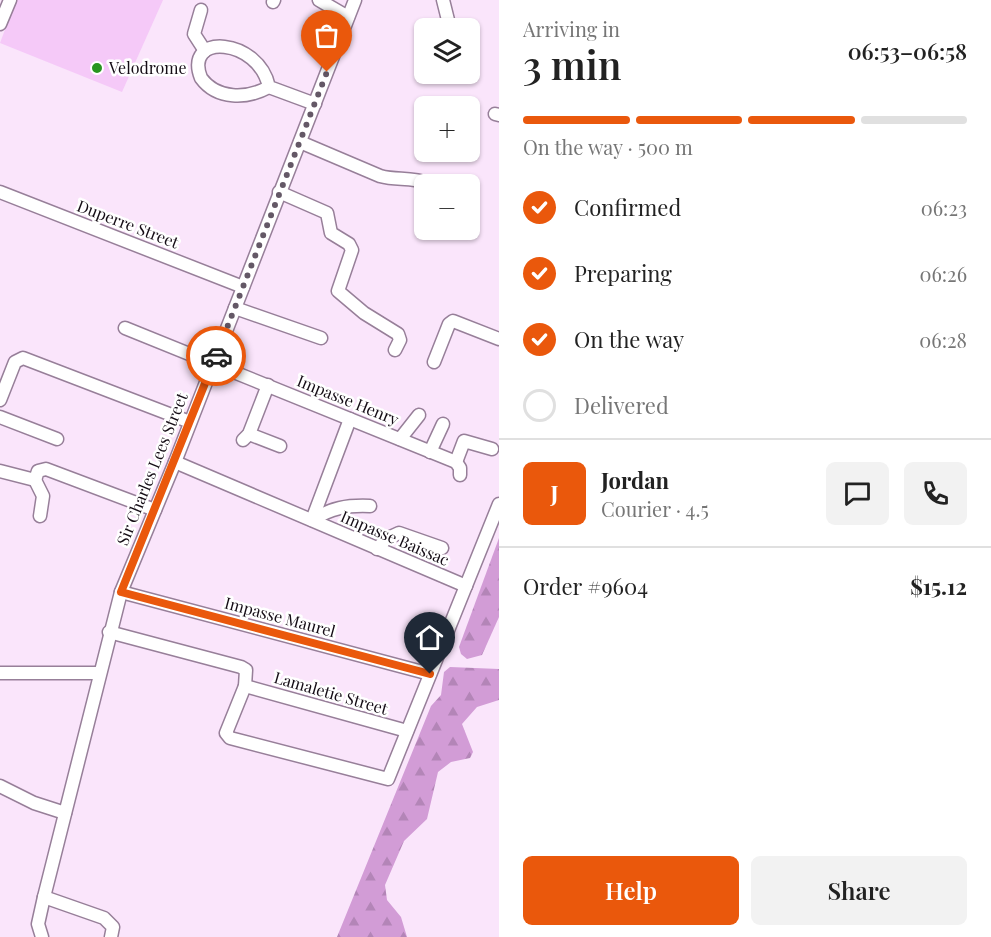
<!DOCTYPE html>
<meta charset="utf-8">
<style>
body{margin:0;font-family:"Playfair Display",serif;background:#f2f2f2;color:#222;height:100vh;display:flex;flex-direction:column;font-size:22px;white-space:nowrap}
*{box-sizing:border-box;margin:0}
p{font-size:20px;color:#767676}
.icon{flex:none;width:33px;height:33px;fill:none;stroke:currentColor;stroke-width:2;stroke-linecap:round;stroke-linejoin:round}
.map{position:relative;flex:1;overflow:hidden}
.drawer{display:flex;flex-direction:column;background:#fff;width:492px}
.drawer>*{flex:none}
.controls{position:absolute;left:414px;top:18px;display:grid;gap:12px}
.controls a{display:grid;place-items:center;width:66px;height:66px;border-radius:9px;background:#fff;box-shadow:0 2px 4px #0004;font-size:30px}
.pin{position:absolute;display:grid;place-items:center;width:51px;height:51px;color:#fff;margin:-62px -26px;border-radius:50% 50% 50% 0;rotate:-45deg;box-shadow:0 0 6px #0007}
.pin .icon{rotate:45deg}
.courier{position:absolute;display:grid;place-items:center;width:60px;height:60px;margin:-30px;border:4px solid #ea580c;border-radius:50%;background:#fff;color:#222;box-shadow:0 2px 8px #0007}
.summary em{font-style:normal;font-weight:600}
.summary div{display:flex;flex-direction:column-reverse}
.summary{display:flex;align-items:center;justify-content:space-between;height:102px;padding:0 24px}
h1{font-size:39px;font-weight:600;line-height:45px}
.bar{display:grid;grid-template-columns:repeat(4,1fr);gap:9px 6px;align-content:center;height:72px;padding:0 24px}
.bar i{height:8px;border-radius:4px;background:#e0e0e0}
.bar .on{background:#ea580c}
.bar p{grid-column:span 4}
.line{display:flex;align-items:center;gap:15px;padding:0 24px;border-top:2px solid #e0e0e0}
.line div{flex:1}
.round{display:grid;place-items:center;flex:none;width:63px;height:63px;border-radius:9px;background:#f2f2f2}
ol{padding:0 24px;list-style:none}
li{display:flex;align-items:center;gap:18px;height:66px}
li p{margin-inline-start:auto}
li .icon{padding:6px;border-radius:50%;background:#ea580c;color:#fff;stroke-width:4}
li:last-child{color:#767676}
li i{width:33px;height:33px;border:3px solid #e0e0e0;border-radius:50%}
.button{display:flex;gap:12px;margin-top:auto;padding:12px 24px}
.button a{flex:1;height:69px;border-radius:9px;background:#ea580c;color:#fff;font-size:24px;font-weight:600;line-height:69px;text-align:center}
.button a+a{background:#f2f2f2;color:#222}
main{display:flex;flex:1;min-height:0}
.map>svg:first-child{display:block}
.green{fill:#f5c9f8}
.forest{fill:url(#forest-firs)}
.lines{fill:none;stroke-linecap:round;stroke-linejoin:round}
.minor-casing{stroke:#977f99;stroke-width:15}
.minor{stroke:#fff;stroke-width:12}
.done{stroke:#645866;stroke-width:6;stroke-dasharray:0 10.8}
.route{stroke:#ea580c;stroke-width:8}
.poi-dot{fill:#289520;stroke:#fff;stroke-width:2}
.labels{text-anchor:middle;stroke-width:5;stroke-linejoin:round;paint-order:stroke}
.poi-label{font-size:16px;fill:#140c15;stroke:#fff;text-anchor:start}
.street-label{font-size:16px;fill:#140c15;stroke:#fff}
</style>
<main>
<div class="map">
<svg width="499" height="937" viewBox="0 0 499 937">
<defs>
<pattern id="forest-firs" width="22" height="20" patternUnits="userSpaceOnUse" patternTransform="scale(1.5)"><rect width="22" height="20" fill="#d29cd6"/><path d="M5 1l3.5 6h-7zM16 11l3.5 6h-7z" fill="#b385b7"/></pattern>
</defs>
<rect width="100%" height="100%" fill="#fae5fb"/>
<path class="green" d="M16,0H163L122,92L0,43Z"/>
<g class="forest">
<path d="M499,538V617L482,655L467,659L461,654L459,647Z"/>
<path d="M450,667L499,669V700L477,707L462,724L473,752L470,758L451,762L438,772L427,819L404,841L385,885L387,900L401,917L407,937H337L431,706L441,695L444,672Z"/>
</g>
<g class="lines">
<defs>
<g id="minor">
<path d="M319,0L348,17"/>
<path d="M443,0L450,28"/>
<path d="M273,2L274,0"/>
<path d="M201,10L194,34L205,51"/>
<path d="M0,24L10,0"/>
<path d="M269,87C259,38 183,32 201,78C217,100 247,99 269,87L315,104"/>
<path d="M495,114L499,115"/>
<path d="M300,142L380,176C398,181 410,176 430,184"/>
<path d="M0,192L243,287"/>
<path d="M279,192L327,213L331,233L349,244L352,250L338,291L364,313L398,334L400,340L395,350"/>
<path d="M470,204H471"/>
<path d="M235,308L321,338"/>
<path d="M125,328L456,462L460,468V475"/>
<path d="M434,362L449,324L453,321L499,339"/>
<path d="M0,400L15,362L23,358L190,422"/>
<path d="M0,417L57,439"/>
<path d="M249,434L280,446"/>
<path d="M400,439L419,415"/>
<path d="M243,440L249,434L268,385"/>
<path d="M430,452L443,424"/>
<path d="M175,462L466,586"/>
<path d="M456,462L464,441L492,449"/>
<path d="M0,471L35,480"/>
<path d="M35,480L38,471L46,469L155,510"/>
<path d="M35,480L43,496L40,516"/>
<path d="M312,520L350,419"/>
<path d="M312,520C331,508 347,505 370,506"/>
<path d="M377,549L386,539L399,533L442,548"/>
<path d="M121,592L430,674"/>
<path d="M109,632L241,667L246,670L245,686L226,733L230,738L388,779L499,504"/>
<path d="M0,673H98"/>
<path d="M245,686L407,731"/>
<path d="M0,786L34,803L65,813"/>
<path d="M44,897L104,918L113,927L111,937"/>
<path d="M42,937L38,924L44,897L121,592L175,462L355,0"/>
</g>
</defs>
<use href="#minor" class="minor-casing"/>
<use href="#minor" class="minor"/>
</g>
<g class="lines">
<path class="done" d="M216,356L327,72"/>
<path class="route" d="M216,356L121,592L430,674"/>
</g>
<circle class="poi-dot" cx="97" cy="68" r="6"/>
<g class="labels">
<g class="poi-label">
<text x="109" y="74">Velodrome</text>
</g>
<g class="street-label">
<text transform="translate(128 224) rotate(21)" y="6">Duperre Street</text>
<text transform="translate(348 400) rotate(22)" y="6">Impasse Henry</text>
<text transform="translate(152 469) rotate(-68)" y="6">Sir Charles Lees Street</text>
<text transform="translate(395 538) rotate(23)" y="6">Impasse Baissac</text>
<text transform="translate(280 617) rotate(15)" y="6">Impasse Maurel</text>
<text transform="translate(331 693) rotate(16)" y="6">Lamaletie Street</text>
</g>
</g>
</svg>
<div class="controls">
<a><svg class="icon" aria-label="layers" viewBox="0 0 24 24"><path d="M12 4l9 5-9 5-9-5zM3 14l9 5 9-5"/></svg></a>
<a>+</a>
<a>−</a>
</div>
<div class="pin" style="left:327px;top:72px;background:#ea580c"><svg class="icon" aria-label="bag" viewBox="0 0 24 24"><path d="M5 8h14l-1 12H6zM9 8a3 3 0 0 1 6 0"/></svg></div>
<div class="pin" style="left:430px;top:674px;background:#1f2937"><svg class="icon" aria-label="home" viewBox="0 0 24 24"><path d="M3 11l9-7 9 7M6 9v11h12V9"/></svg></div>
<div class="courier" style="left:216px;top:356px"><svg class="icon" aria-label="car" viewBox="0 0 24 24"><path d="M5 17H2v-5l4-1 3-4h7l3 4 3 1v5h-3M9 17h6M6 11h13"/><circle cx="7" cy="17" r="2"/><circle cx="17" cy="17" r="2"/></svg></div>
</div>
<section class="drawer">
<div class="summary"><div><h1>3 min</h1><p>Arriving in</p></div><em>06:53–06:58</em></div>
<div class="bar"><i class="on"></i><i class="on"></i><i class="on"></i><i></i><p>On the way · 500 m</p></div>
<ol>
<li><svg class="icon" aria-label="check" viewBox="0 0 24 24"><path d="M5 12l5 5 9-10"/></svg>Confirmed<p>06:23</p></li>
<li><svg class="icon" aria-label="check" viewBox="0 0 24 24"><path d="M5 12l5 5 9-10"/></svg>Preparing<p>06:26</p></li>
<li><svg class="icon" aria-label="check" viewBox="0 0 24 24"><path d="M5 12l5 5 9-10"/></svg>On the way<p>06:28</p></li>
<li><i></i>Delivered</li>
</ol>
<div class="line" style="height:108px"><b class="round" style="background:#ea580c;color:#fff">J</b><div><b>Jordan</b><p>Courier · 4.5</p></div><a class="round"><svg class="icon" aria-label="chat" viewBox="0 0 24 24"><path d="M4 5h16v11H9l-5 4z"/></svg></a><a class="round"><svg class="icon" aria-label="phone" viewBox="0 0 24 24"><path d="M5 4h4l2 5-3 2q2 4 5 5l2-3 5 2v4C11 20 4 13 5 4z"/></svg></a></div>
<div class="line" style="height:78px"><div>Order #9604</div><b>$15.12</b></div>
<div class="button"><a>Help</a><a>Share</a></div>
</section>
</main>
